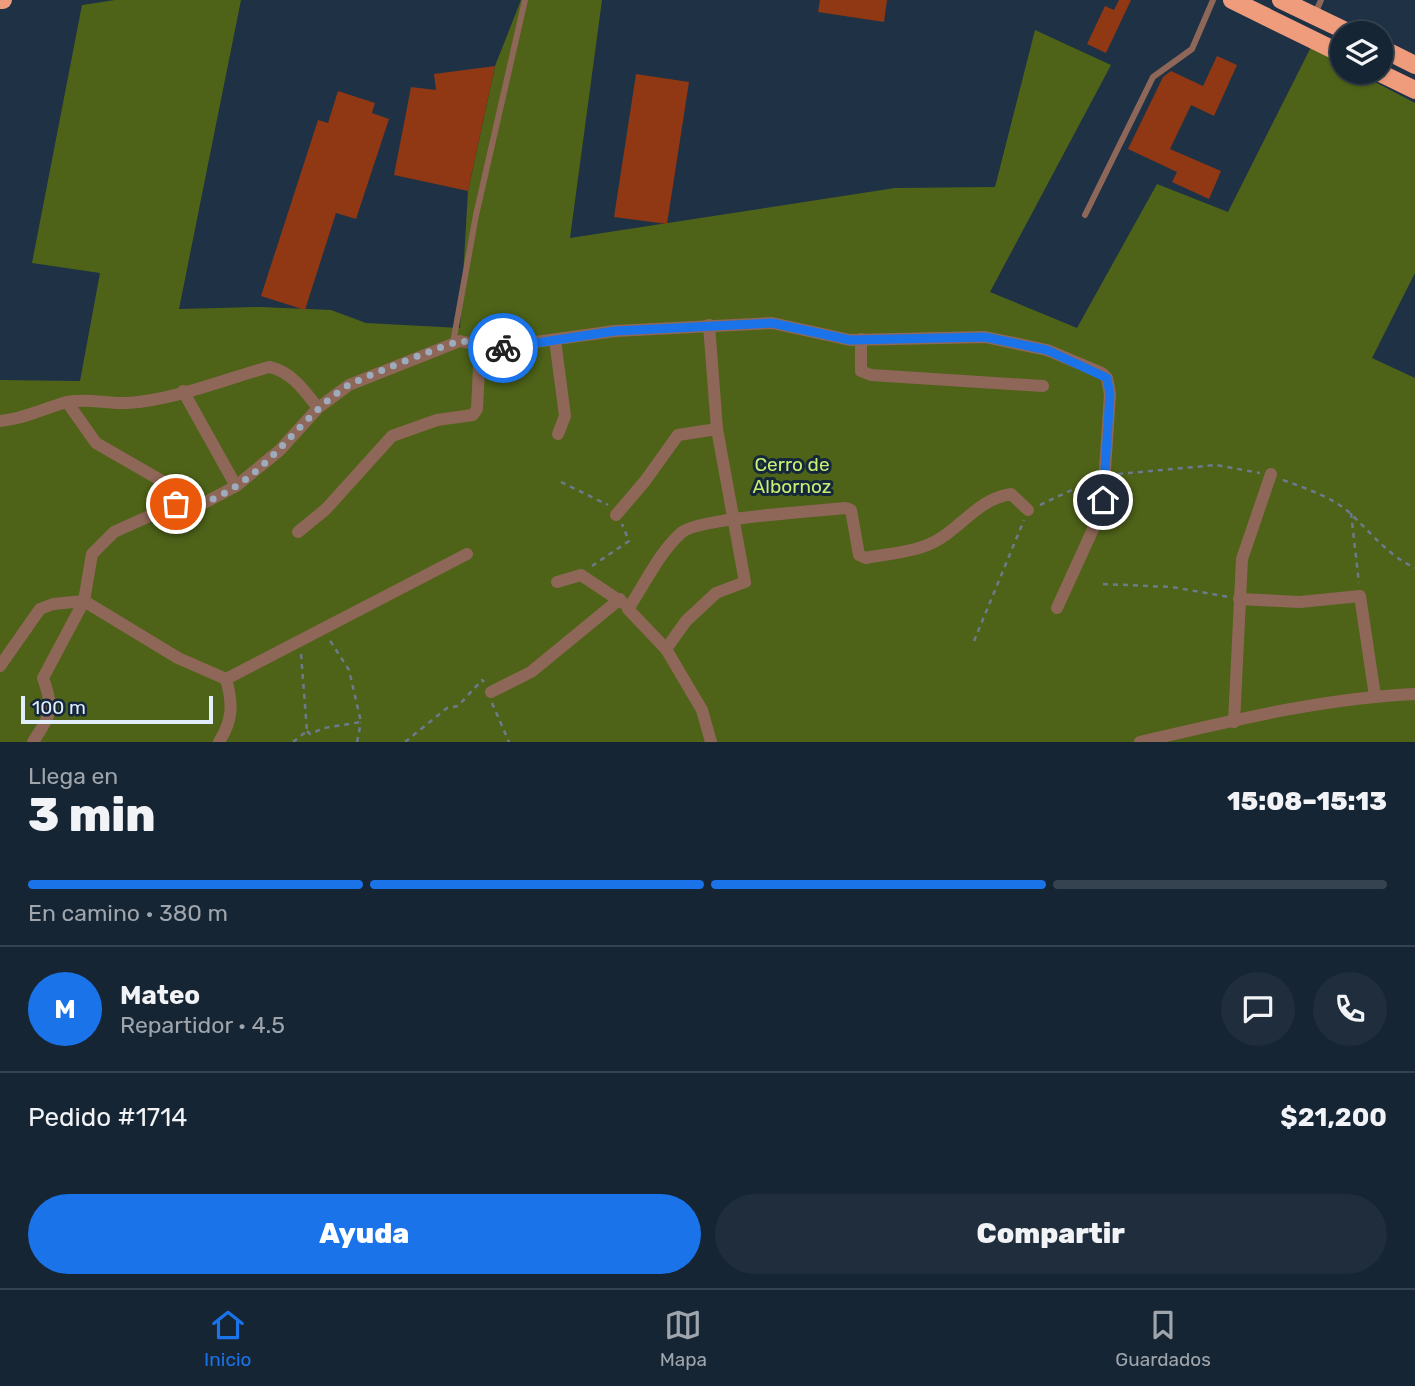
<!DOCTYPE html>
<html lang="es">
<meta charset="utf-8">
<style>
body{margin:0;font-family:Rubik,sans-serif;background:#1f2d3c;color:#f1f3f6;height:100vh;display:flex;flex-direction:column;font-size:26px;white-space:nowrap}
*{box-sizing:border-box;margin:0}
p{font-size:23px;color:#9ea5ac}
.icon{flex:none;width:38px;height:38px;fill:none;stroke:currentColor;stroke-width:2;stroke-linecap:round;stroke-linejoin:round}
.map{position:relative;height:742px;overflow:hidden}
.drawer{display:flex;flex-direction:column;background:#162534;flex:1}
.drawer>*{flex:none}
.controls{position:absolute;left:1330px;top:21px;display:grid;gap:14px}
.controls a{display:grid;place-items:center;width:63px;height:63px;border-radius:50%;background:#162534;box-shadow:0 2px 5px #0004,0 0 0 2px #35424f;font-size:35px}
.scale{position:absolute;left:21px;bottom:18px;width:192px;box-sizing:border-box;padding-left:7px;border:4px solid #e2eefc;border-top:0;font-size:19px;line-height:24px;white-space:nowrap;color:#e2eefc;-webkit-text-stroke:5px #14273b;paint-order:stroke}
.pin{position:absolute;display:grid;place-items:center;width:60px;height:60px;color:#fff;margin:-30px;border:4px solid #fff;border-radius:50%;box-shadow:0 2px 7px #0007}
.courier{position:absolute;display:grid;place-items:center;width:70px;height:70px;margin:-35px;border:5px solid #1a73e8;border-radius:50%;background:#fff;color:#222;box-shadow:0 2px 9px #0007}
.summary em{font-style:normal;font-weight:800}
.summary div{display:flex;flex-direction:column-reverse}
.summary{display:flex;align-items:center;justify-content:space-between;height:119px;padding:0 28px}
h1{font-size:46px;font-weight:800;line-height:52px}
.bar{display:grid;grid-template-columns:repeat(4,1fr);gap:10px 7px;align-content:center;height:84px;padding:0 28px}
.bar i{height:9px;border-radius:5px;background:#35424f}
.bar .selected{background:#1a73e8}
.bar p{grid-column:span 4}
.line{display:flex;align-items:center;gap:18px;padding:0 28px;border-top:2px solid #35424f}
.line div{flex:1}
.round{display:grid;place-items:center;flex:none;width:74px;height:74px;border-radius:37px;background:#1f2d3c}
.cta{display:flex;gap:14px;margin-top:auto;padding:14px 28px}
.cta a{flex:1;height:80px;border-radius:42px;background:#1a73e8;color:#fff;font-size:28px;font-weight:800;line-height:80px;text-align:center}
.cta a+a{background:#1f2d3c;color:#f1f3f6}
.dock{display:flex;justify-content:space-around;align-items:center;height:98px;border-top:2px solid #35424f;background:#162534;font-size:19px;color:#9ea5ac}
.dock a{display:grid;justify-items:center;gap:4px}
.dock .selected{color:#1a73e8}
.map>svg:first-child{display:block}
.forest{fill:#4e6318}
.building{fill:#8f3813}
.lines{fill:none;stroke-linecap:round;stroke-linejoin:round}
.path{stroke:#6b7b8d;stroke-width:2.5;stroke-dasharray:5 5;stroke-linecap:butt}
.lane{stroke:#8f6758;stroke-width:6}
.street{stroke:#8f6758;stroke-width:12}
.primary{stroke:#ef9c7d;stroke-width:18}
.done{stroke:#9dacbc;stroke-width:7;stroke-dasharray:0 12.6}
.route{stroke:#1a73e8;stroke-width:9}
.labels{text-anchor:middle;stroke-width:6;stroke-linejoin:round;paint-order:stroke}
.park-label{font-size:19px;fill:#c7ee71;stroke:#14273b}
</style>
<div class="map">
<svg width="1415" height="742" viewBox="0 0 1415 742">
<rect width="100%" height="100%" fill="#1e3145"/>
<path class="forest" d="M115,0H241L179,309L260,307L331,310L366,323L460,328L468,191L495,66L521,0H602L570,238L895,188L995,187L1035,30L1111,65L990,292L1077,328L1157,184L1228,212L1311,47L1342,64V72H1356L1415,103V273L1372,358L1415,378V742H0V380L80,381L100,273L32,263L82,5Z"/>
<g class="building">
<path d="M820,0H887L884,22L818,12Z"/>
<path d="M1119,0H1131L1106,53L1087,44L1105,6L1114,10Z"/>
<path d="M1217,56L1237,65L1214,116L1191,105L1170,149L1221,171L1209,199L1172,182L1177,172L1128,149L1163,77L1171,71L1203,86Z"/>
<path d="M495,66L468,191L394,175L411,87L436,90L434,74Z"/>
<path d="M636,74L689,82L667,224L614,217Z"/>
<path d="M338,91L375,103L372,113L389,119L356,219L336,213L305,310L261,296L318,120L328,123Z"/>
</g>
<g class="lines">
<g class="path">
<path d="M1118,474L1216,465L1260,473"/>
<path d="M1283,480C1307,489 1333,497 1352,515C1373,535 1388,555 1415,568"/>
<path d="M561,482L608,505"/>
<path d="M1040,505L1091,481"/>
<path d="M1351,513L1359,583"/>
<path d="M592,566L629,541L622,524"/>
<path d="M1103,584L1172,587L1229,597"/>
<path d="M974,641L1024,520"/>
<path d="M492,703L509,742"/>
<path d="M307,731L310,734L324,728L361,722L349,670L329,639"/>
<path d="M293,742L307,731L301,654"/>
<path d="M357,742L361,722"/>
<path d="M405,742L447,708L458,706L482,680L484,682"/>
</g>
<g class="lane">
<path d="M1315,14L1321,0"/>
<path d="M1085,215L1153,77L1192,49L1213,0"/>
<path d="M453,343L476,215L525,0"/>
</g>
<g class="street">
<path d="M861,339V371L871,375L1043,386"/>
<path d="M555,340L565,416L558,434"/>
<path d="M183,391L236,486"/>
<path d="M67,402L96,443L162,481L176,504"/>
<path d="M0,421C25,419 44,408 67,402C88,398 106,404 127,403C174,400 223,380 269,367C291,371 305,391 318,408"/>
<path d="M616,515L645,481L678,435L717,429"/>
<path d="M298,532L326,509L392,436L437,420L473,415L477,409L480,346"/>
<path d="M557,582L581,575L623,603"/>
<path d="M1239,599L1300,602L1360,596L1375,696"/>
<path d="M666,649L686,621L716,593L745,582L717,429L709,325"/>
<path d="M0,666L40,609L53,604L84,601L178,658L226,679C233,704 233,720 219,742"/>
<path d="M226,679L467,554"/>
<path d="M491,692L531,672L620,599"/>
<path d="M1234,722L1242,559L1271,474"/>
<path d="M33,742C51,713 55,711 43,678L84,601L92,554L114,532L176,504L206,502L236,486L280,450L318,408L349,385L460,341L492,348L615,331L772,323L850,340L985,337L1047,350L1102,373L1107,378L1110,394L1103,500L1099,516L1057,608"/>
<path d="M711,742L702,710L666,649L628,609C645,584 658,554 681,533C697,518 817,511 846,508L851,510L859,555L866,558C891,553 920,552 941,538C964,523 982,498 1011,494L1028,510"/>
<path d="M1140,742C1230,721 1323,698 1415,694"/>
</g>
<g class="primary">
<path d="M0,0H3"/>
<path d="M1232,0L1342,54"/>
<path d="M1281,0L1350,33"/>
<path d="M1381,48L1415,65"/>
<path d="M1378,72L1415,90"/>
</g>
</g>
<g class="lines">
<path class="done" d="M176,504C186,503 199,505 208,501C267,478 296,420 347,386C358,379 454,341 461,341C476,343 488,349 503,348"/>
<path class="route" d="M503,348L615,331L772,323L850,340L985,337L1047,350L1107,378L1110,394L1103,500"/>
</g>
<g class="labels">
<g class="park-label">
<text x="792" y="471">Cerro de<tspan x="792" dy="22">Albornoz</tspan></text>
</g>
</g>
</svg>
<div class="controls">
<a><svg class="icon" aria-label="layers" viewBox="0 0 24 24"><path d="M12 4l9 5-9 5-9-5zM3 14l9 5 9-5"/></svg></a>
</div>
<div class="scale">100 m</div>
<div class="pin" style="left:176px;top:504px;background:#ea580c"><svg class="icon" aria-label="bag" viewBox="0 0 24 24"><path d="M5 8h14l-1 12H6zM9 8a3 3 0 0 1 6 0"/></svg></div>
<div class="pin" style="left:1103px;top:500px;background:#1f2937"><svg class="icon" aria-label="home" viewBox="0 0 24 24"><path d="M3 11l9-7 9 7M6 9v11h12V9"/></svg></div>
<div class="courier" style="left:503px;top:348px"><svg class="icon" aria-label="bike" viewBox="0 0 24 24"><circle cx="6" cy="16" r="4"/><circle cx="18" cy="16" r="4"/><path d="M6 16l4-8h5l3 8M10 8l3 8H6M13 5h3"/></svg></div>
</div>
<section class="drawer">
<div class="summary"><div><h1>3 min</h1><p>Llega en</p></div><em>15:08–15:13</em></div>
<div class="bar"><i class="selected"></i><i class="selected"></i><i class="selected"></i><i></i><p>En camino · 380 m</p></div>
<div class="line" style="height:126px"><b class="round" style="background:#1a73e8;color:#fff">M</b><div><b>Mateo</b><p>Repartidor · 4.5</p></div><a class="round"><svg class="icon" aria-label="chat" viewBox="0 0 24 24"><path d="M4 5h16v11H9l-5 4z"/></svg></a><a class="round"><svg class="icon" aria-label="phone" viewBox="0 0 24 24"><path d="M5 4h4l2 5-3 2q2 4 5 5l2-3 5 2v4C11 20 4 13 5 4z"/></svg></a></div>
<div class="line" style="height:91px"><div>Pedido #1714</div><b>$21,200</b></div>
<div class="cta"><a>Ayuda</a><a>Compartir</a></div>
</section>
<nav class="dock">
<a class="selected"><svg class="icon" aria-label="home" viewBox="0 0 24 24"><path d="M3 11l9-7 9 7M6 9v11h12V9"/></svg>Inicio</a>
<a><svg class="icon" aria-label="map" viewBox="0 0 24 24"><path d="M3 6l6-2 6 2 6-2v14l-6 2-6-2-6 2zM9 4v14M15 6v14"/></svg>Mapa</a>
<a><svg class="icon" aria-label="saved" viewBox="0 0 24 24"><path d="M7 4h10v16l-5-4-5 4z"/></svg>Guardados</a>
</nav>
